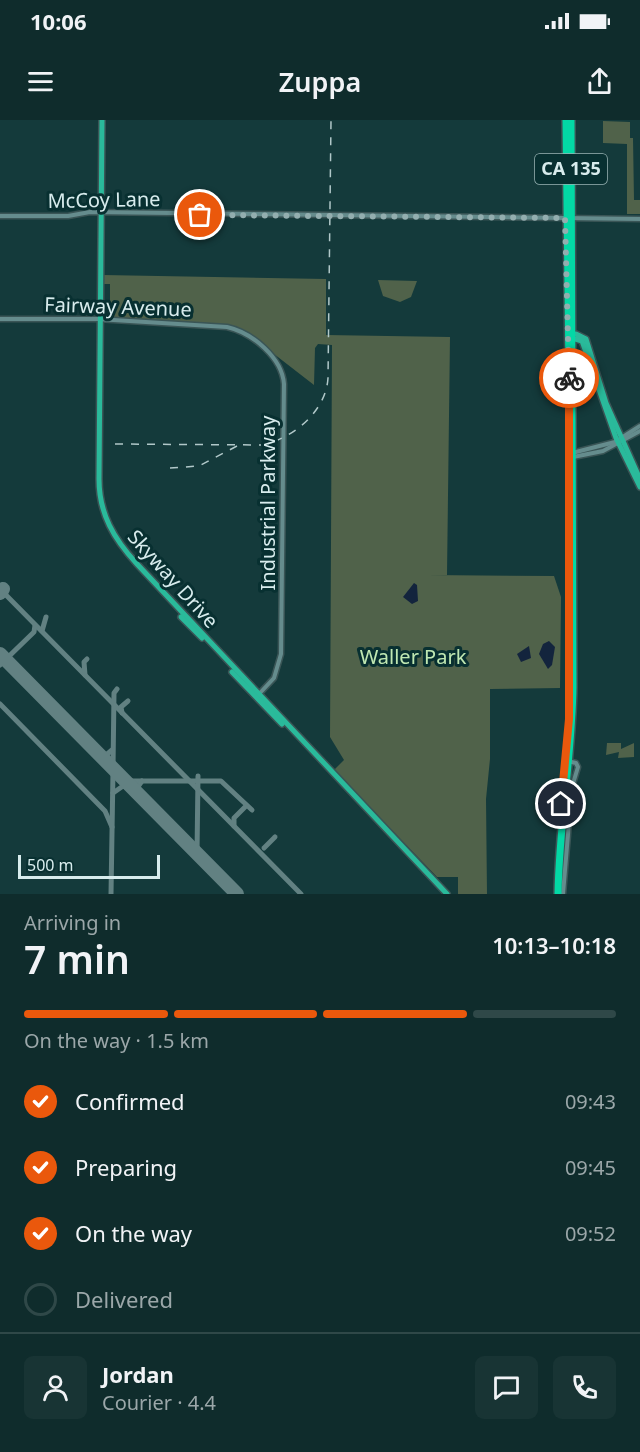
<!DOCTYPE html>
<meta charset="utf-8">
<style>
body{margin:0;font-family:"Noto Sans",sans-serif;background:#183434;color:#f1f3f6;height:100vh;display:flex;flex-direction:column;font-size:22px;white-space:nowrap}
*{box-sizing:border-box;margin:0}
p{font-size:20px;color:#9ba7a9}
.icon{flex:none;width:33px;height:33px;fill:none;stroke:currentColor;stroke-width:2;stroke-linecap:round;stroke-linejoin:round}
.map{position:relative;height:774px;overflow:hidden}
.drawer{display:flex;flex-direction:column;background:#0f2c2c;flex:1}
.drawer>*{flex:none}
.scale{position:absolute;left:18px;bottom:15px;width:142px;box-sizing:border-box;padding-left:6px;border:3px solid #d8eced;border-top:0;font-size:16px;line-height:21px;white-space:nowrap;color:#d8eced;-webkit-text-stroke:4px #083031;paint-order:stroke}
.pin{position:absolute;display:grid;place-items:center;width:51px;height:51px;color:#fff;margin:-26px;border:3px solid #fff;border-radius:50%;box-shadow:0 2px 6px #0007}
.courier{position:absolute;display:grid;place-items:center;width:60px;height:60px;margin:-30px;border:4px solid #ea580c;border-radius:50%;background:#fff;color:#222;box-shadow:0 2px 8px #0007}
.overview em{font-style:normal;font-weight:600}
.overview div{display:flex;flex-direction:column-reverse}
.overview{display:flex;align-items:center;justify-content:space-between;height:102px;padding:0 24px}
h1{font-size:39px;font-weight:600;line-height:45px}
.bar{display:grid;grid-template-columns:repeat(4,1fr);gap:9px 6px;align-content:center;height:72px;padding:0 24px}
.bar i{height:8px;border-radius:4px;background:#2f4848}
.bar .on{background:#ea580c}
.bar p{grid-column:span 4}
.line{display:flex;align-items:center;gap:15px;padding:0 24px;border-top:2px solid #2f4848}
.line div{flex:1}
.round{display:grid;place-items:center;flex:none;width:63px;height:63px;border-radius:9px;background:#183434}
ol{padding:0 24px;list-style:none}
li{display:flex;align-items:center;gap:18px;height:66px}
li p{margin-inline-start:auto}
li .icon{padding:6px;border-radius:50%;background:#ea580c;color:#fff;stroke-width:4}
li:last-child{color:#9ba7a9}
li i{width:33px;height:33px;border:3px solid #2f4848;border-radius:50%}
.status{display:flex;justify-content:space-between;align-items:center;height:42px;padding:0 30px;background:#0f2c2c;direction:ltr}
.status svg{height:16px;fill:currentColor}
header{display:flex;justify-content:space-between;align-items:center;height:78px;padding:0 24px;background:#0f2c2c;font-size:27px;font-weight:600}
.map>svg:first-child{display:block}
.green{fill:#50624a}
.water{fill:#13243d}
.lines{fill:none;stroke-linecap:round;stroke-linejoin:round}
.taxiway{stroke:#628182;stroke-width:5}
.runway{stroke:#628182;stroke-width:14}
.minor-casing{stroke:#3a5556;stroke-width:7}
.major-casing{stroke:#3a5556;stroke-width:8}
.highway-casing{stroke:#3a5556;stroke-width:10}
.minor{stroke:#658c8d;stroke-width:4}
.major{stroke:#2aba9b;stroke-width:5}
.highway{stroke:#03d8a5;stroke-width:7}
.rail{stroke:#b1c8c9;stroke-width:1.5;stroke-dasharray:8 8;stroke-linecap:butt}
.done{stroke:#93aeaf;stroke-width:6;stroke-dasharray:0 10.8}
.route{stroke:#ea580c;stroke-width:8}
.labels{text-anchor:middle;stroke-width:6;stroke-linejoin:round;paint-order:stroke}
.shield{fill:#083031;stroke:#9ab4b5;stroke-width:1.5}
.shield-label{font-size:18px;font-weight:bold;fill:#d8eced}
.street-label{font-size:20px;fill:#d8eced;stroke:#083031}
.park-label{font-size:20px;fill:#c0e8b2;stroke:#083031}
</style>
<div class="status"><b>10:06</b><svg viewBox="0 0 49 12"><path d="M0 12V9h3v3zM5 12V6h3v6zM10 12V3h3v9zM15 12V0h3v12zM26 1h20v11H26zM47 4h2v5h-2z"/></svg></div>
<header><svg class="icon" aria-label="menu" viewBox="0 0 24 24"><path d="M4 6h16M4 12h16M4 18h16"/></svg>Zuppa<svg class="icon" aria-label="share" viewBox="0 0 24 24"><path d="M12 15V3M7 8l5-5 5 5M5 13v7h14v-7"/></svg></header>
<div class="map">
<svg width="640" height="774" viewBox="0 0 640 774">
<rect width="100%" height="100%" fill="#143a3b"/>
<g class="green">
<path d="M603,1L630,2V18H633L634,80H640V94H627V24L603,23Z"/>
<path d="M103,155L326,159V215L450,217L447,455H427L554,456L561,477L560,568L490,569V639L486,679L487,774H458V757H437L334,650L344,640L330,617L332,225L318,224L315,228L314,265L243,210L233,206L110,197V164H103Z"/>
<path d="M378,160L417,161L411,177L400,182L383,176Z"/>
<path d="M607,623H621V629L634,623V637L618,638L619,632L606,635Z"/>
</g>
<g class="water">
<path d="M414,463L417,465L418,481L412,484L403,477Z"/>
<path d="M549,521L555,527L552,545L548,549L539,534L543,524Z"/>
<path d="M529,526L531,538L521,542L517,534Z"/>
</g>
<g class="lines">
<g class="taxiway">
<path d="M0,469L301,774"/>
<path d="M42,511L46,497"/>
<path d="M0,545L34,512L35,505"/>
<path d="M85,555L84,542L87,539"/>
<path d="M0,584L105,691L112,707"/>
<path d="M122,593L121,587L128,581"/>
<path d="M97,632L105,636L112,630"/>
<path d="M107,643L113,651L111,774"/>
<path d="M113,648L114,573L117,569"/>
<path d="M121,657L129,661H221L252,690"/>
<path d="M113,673L123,666L135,671"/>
<path d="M141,678L137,668L142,661"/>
<path d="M234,706V698L245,687"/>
<path d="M264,728L275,717"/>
<path d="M197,734L198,656"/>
</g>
<g class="runway">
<path d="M0,473L3,469"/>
<path d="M0,534L237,774"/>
</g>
<defs>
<g id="minor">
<path d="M0,96H68L90,92L640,99"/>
<path d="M0,199H97L227,207C253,213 282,238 284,264L281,534L274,558L259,574"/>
<path d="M572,333L615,322L640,306"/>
<path d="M573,337L603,331L640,311"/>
<path d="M563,774L572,667L578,647L576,643L567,641"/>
</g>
<g id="major">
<path d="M102,0L99,359C99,394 114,419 137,444L447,774"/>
<path d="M576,214L586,219L606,283L640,359"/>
<path d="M569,217L582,221L616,318L640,367"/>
<path d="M181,497L202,518"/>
<path d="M232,552L282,604"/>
</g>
<g id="highway">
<path d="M566,0L569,253"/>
<path d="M558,774C559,705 572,636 573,567L571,0"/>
</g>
</defs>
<use href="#minor" class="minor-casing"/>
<use href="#major" class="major-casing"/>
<use href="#highway" class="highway-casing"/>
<use href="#minor" class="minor"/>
<use href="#major" class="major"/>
<use href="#highway" class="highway"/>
<g class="rail">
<path d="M115,324L262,325C294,318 326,291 328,258L331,0"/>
<path d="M170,348L199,346L237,326"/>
</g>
</g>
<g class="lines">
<path class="done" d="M200,95L565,98L569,258"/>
<path class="route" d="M561,684L569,599V258"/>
</g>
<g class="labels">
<rect class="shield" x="535" y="34" width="72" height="30" rx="4.5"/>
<g class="shield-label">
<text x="571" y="55">CA 135</text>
</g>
<g class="street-label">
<text transform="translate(104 80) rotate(-1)" y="7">McCoy Lane</text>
<text transform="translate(118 187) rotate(2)" y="7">Fairway Avenue</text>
<text transform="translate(268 383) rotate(-90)" y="7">Industrial Parkway</text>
<text transform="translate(173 459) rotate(48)" y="7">Skyway Drive</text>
</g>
<g class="park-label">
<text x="413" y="544">Waller Park</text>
</g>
</g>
</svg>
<div class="scale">500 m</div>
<div class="pin" style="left:200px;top:95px;background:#ea580c"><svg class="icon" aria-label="bag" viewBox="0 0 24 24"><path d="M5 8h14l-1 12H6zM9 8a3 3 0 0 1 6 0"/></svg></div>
<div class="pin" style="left:561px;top:684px;background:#1f2937"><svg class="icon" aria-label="home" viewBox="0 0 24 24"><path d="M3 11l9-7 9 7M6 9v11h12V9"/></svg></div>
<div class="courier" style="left:569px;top:258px"><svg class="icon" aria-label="bike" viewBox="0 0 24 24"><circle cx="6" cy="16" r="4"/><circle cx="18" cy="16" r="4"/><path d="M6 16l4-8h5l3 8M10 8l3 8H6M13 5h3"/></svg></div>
</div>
<section class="drawer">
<div class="overview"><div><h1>7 min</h1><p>Arriving in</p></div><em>10:13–10:18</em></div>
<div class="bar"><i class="on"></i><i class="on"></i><i class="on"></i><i></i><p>On the way · 1.5 km</p></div>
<ol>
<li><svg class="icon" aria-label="check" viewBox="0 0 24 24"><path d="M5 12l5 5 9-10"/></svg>Confirmed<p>09:43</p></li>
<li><svg class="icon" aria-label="check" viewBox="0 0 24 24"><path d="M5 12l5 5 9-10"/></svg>Preparing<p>09:45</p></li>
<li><svg class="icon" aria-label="check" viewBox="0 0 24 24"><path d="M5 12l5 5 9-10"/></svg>On the way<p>09:52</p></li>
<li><i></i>Delivered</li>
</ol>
<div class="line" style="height:108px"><a class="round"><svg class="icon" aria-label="person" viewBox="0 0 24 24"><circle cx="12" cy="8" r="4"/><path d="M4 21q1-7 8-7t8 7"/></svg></a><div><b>Jordan</b><p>Courier · 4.4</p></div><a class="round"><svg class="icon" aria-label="chat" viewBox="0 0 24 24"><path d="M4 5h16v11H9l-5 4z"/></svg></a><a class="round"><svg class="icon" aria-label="phone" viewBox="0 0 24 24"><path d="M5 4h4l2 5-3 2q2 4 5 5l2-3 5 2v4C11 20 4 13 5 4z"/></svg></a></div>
</section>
